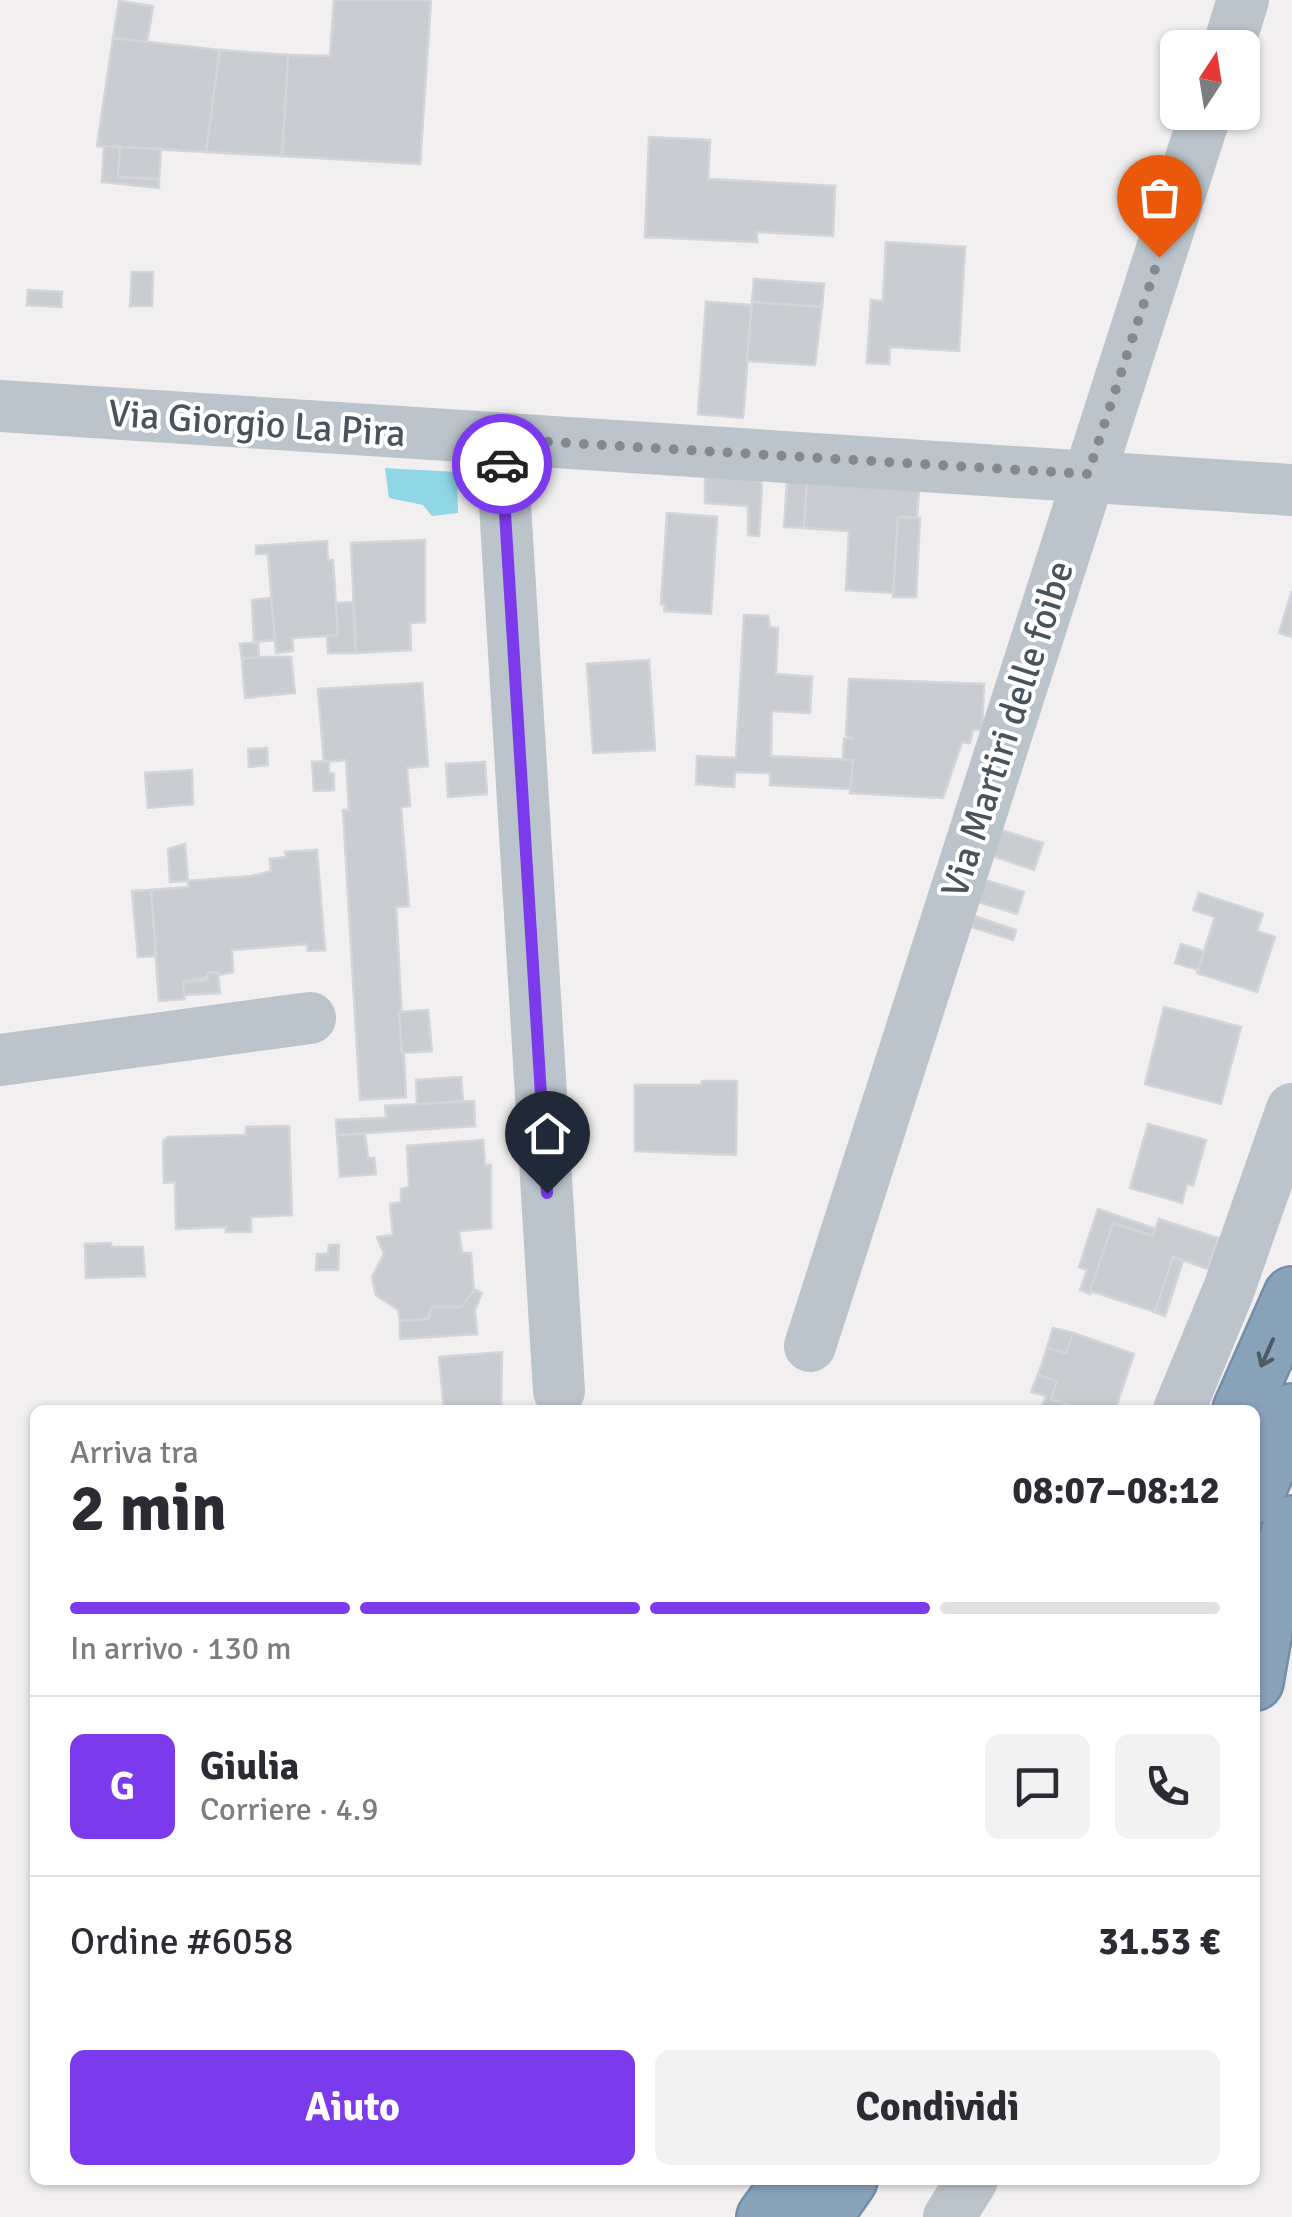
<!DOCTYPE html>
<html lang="it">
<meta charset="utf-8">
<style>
body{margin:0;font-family:Signika,sans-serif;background:#f2f2f3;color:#2b2b33;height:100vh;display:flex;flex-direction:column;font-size:38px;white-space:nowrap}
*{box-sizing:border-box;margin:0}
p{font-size:32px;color:#7c7c81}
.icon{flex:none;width:55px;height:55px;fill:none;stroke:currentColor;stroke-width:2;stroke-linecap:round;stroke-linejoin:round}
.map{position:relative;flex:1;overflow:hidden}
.panel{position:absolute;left:30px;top:1405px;width:1230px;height:780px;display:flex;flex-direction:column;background:#fff;border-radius:15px;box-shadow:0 2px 8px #0004}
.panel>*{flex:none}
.needle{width:65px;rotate:12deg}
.tools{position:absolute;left:1160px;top:30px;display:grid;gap:20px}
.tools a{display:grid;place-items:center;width:100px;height:100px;border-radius:15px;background:#fff;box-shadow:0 2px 8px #0004;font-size:50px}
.pin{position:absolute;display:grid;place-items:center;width:85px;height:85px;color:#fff;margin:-102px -42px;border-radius:50% 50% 50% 0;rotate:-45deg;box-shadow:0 0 10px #0007}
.pin .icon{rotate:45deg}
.courier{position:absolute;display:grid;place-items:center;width:100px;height:100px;margin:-50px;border:8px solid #7c3aed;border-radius:50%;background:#fff;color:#222;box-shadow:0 2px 12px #0007}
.summary em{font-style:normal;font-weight:700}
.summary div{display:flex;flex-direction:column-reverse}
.summary{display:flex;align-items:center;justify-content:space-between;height:170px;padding:0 40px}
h1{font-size:65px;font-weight:700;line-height:75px}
.bar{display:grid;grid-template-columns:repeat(4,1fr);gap:15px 10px;align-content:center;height:120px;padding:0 40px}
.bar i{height:12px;border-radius:8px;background:#e1e1e2}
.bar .selected{background:#7c3aed}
.bar p{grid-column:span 4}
.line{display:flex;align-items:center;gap:25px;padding:0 40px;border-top:2px solid #e1e1e2}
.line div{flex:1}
.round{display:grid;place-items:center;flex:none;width:105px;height:105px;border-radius:15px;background:#f2f2f3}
.cta{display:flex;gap:20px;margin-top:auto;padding:20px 40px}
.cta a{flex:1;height:115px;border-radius:15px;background:#7c3aed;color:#fff;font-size:40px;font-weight:700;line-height:115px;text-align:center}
.cta a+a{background:#f2f2f3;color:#2b2b33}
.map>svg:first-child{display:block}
.water{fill:#8fd7e7}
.building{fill:#c9ccd1;stroke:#d3d5da;stroke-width:2.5}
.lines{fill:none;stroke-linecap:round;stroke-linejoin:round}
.highway-casing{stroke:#758ea7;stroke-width:60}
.minor{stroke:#bbc4cb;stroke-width:52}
.highway{stroke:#89a3bb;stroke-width:55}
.oneway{stroke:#4e5b65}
.done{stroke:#838a8f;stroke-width:10;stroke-dasharray:0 18}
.route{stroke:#7c3aed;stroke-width:12}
.labels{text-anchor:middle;stroke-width:8;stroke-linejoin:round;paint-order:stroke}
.street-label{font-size:38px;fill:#48535b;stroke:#fff}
</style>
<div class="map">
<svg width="1292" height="2217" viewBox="0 0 1292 2217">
<rect width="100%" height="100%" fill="#f1efef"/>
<path class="water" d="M385,468L457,472L458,513L432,516L423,505L389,498Z"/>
<g class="building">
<path d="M334,0H431L420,164L282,156L288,55L330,56Z"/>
<path d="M119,1L153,6L147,42L113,38Z"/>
<path d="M113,38L220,50L206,152L97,146Z"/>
<path d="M220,50L288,55L282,156L206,152Z"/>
<path d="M649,137L710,140L708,179L835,186L833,236L757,232V242L645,237Z"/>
<path d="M104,146L120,147L118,177L159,179V188L102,182Z"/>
<path d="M120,147L161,149L159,179L118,177Z"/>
<path d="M886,242L965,247L959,351L890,347L889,364L867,363L871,300L883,301Z"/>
<path d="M132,272H153L152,306H130Z"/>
<path d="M754,279L824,284L822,307L752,302Z"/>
<path d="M28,290L62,292L61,307L27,305Z"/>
<path d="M706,302L752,305L743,418L698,414Z"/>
<path d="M752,302L822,307L815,365L747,361Z"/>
<path d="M705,475L758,479L762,485L759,536L748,535V506L705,503Z"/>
<path d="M787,481L807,483L804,528L784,527Z"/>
<path d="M807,483L919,490L917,518L898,517L893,593L846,590L849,531L804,528Z"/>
<path d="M667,513L717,517L711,614L664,611L665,604H661Z"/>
<path d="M898,517L920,518L916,597H893Z"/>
<path d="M425,540V622L410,623L411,650L356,653L351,543Z"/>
<path d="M327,541L328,560H333L338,635L292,638L293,651L276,653L268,554H256V546Z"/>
<path d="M1292,591V637L1279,633Z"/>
<path d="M271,598L275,640L254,642L252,600Z"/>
<path d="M353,602L356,653H328L327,636L338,635L336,603Z"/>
<path d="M744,615L768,616L770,627L778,628L776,674L812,677L810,713L772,711L771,756L853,760L851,789L770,785V773L735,772L734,787L696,784L697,756L736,758Z"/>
<path d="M258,642L259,657L242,659L240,644Z"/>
<path d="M259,657H291L295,693L245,698L242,659Z"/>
<path d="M649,660L655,750L593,753L587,664Z"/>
<path d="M849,679L984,684L982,730H973L970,743L962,742L943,798L850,793L853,760H843L844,738L855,739L846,735Z"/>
<path d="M422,683L428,766L407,768L410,806L401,807L409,906L396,907L406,1097L360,1100L343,810H349L346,760L324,762L318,689Z"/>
<path d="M267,748L268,765L249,767L248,749Z"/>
<path d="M329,761V773L334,774V790L314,791L312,762Z"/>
<path d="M485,762L487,794L448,797L446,764Z"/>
<path d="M192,770L193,804L148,808L145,773Z"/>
<path d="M1001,830L1043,843L1034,870L993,856Z"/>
<path d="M185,844L188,881L170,882L168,849Z"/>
<path d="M317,850L325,950L308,951L307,944L232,950L233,972L183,982L185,999L159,1001L151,890L189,887L188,881L252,876L271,871L270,859L286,857L285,852Z"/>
<path d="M985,880L1024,892L1017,914L978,902Z"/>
<path d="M151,890L156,956L138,957L132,891Z"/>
<path d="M1199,893L1263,914L1257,931L1275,937L1257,992L1197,973L1215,917L1193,910Z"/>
<path d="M974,916L1016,930L1013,940L971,927Z"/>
<path d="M1181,944L1204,951L1198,970L1175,963Z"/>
<path d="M218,972L220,993L184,995L183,982L208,980L207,973Z"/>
<path d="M1164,1007L1241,1027L1221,1104L1145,1084Z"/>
<path d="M428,1010L432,1051L402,1053L399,1012Z"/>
<path d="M461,1077L463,1101L417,1104L416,1080Z"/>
<path d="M702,1081H737L736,1155L635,1151V1085H701Z"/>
<path d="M474,1101L475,1126L337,1135L336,1120L386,1118L385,1106Z"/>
<path d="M1148,1124L1206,1140L1193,1186L1187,1184L1182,1203L1130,1188Z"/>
<path d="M289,1126L292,1215L251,1217V1232H226V1227L176,1229L175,1182L164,1183L163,1141L168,1137L246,1135V1127Z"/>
<path d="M365,1134L368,1158H374L376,1174L340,1177L337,1135Z"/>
<path d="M483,1140L485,1165H491V1228L459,1231L462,1253H471L474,1293L461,1307H432L428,1319L400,1321L398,1310L376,1295L372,1277L384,1254L377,1237L393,1235L390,1204L401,1202V1189L409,1187L407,1146Z"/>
<path d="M1098,1209L1156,1229L1153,1236L1113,1223L1090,1294L1080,1290L1087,1270L1079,1267Z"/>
<path d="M1159,1219L1218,1238L1208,1269L1173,1257L1155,1312L1090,1291L1113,1223L1153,1236Z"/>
<path d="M111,1243V1247H143L145,1276L86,1278L85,1244Z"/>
<path d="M329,1245H339L338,1270H316L317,1254H328Z"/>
<path d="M1173,1257L1183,1261L1165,1316L1155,1312Z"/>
<path d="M475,1290L482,1293L475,1310L477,1334L400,1339V1321L428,1319L432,1307H461Z"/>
<path d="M1053,1328L1073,1333L1066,1353L1047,1348Z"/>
<path d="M1073,1333L1134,1354L1115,1410H1084L1051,1399L1057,1381L1038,1375L1047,1348L1066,1353Z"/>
<path d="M502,1352L501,1410H444L439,1357Z"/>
<path d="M1038,1375L1057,1381L1051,1399L1082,1410H1041L1046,1396L1031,1392Z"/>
</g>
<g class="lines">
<defs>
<g id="highway">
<path d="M1241,1410L1292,1295"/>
<path d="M1255,1495L1292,1412"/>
<path d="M1255,1682L1270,1596L1292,1524"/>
<path d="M765,2217L792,2180"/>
<path d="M823,2217L849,2180"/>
</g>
</defs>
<use href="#highway" class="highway-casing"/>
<g class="minor">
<path d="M1228,48L1243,0"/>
<path d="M0,406L1292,490"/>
<path d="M501,439L559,1391"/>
<path d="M0,1060L310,1018"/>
<path d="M810,1346L1206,112"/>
<path d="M1179,1410L1229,1289L1292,1109"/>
<path d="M949,2217L972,2180"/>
</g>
<use href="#highway" class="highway"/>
</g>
<defs><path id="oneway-shaft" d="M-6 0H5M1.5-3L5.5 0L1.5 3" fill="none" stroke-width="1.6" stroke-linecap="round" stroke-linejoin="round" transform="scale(2.5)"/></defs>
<use class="oneway" href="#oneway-shaft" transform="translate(1267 1353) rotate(114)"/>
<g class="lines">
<path class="done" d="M502,464L501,439L1088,474L1159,257"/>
<path class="route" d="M502,464L547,1193"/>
</g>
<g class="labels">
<g class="street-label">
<text transform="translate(257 423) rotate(4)" y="13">Via Giorgio La Pira</text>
<text transform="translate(1007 729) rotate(-72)" y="13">Via Martiri delle foibe</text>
</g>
</g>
</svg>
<div class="tools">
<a><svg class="needle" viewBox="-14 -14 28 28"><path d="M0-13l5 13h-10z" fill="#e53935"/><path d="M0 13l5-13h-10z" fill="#7c7c81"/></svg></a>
</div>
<div class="pin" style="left:1159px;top:257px;background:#ea580c"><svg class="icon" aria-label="bag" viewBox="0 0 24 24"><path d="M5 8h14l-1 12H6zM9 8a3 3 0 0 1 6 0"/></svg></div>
<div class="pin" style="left:547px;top:1193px;background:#1f2937"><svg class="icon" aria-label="home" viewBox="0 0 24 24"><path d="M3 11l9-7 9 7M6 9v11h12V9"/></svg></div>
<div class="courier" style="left:502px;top:464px"><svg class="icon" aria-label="car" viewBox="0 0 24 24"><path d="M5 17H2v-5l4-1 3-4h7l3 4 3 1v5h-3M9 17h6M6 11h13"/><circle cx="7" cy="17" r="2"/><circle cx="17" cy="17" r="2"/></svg></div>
<section class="panel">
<div class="summary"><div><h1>2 min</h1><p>Arriva tra</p></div><em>08:07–08:12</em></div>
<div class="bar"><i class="selected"></i><i class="selected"></i><i class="selected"></i><i></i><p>In arrivo · 130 m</p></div>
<div class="line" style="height:180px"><b class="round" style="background:#7c3aed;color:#fff">G</b><div><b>Giulia</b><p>Corriere · 4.9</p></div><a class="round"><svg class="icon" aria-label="chat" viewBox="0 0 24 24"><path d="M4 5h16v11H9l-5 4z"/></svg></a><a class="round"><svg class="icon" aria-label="phone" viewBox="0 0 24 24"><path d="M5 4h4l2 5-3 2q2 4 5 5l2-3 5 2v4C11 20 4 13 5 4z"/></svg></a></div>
<div class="line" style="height:130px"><div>Ordine #6058</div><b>31.53 €</b></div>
<div class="cta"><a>Aiuto</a><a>Condividi</a></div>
</section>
</div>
